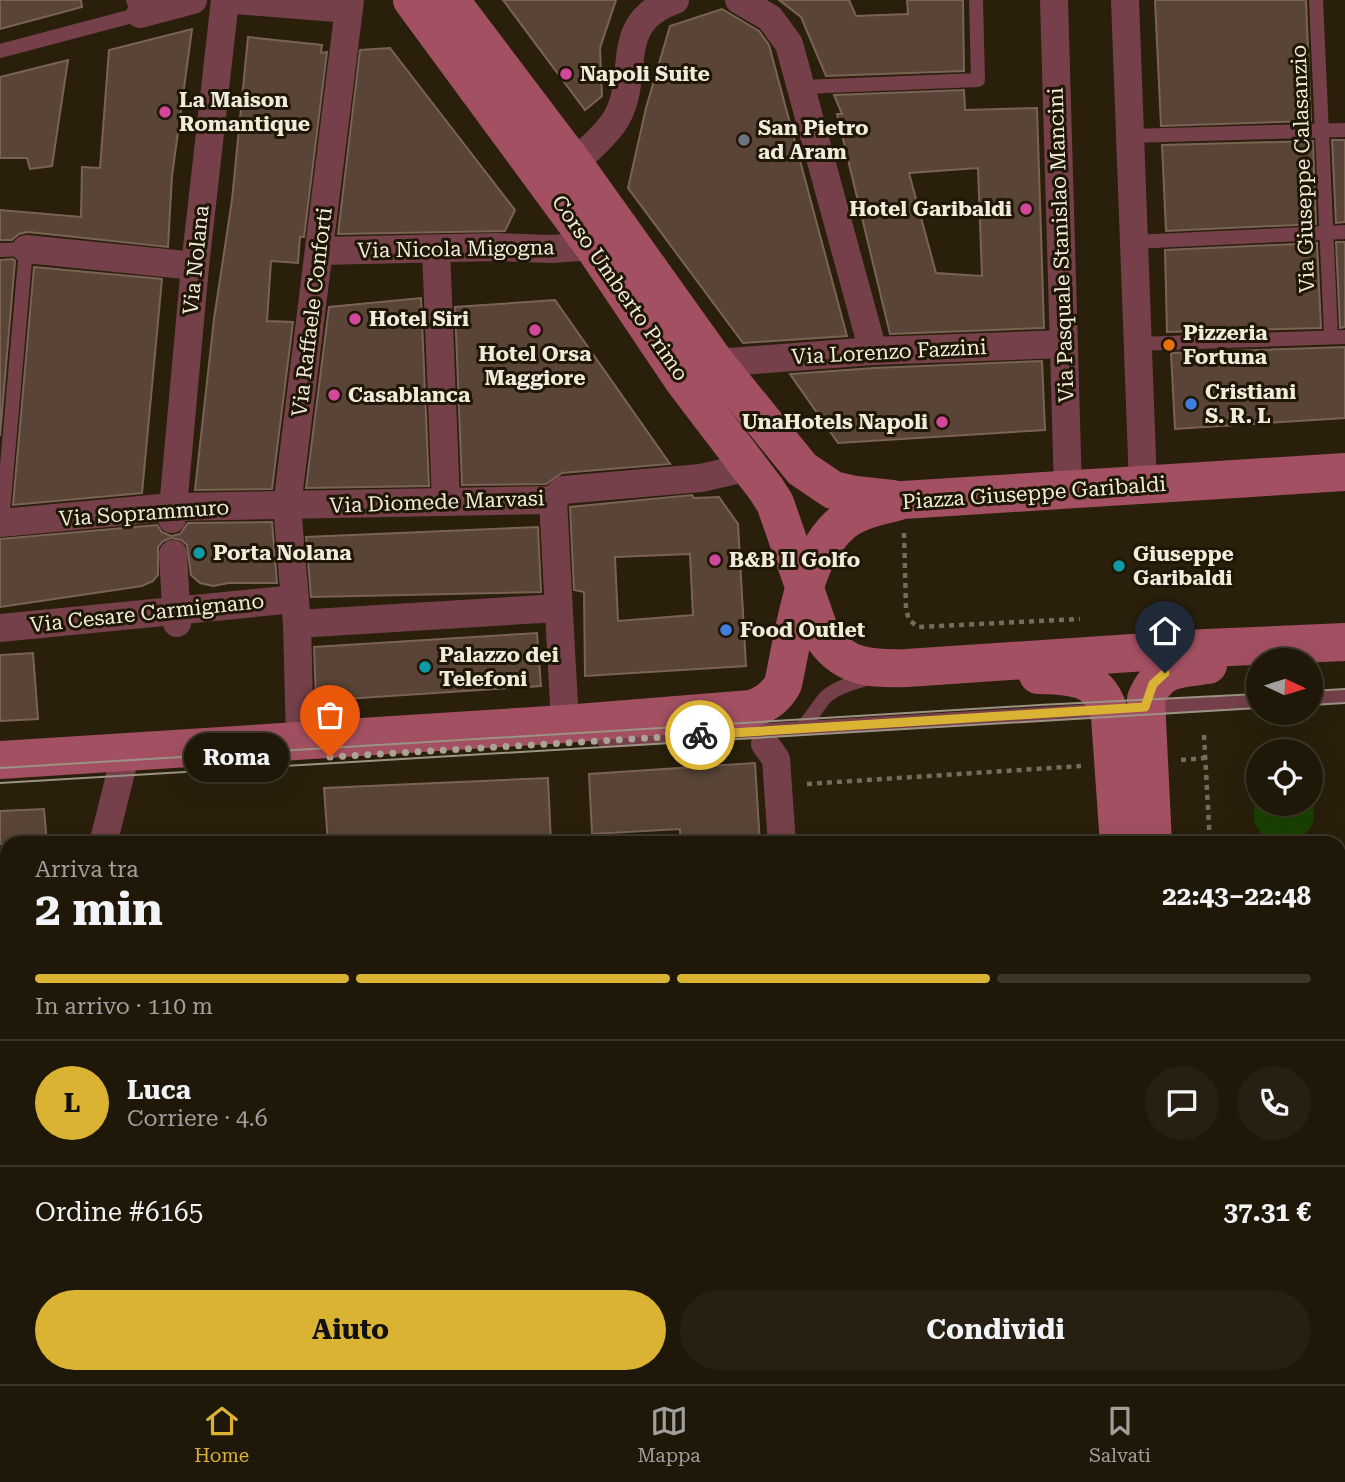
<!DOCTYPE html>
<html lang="it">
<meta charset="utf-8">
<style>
body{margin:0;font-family:"Roboto Serif",serif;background:#272012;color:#f1f3f6;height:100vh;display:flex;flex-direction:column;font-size:26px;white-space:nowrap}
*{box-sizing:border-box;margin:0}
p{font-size:23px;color:#a19f9c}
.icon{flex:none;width:38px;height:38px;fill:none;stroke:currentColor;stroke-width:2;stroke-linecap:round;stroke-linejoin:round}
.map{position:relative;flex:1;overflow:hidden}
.drawer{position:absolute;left:0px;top:836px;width:1346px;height:548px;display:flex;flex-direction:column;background:#1f1708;border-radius:21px 21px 0 0;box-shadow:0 7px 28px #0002,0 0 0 2px #3c3629}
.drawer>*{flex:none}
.needle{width:46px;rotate:94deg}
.tools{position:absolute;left:1246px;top:648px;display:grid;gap:14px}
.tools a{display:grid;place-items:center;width:77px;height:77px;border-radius:50%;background:#1f1708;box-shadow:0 7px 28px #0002,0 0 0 2px #3c3629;font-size:35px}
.pin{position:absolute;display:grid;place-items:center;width:60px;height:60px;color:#fff;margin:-72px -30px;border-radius:50% 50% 50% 0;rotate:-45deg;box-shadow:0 0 7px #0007}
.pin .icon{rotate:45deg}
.courier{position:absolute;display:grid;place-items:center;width:70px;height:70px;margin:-35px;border:5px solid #dbb333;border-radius:50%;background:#fff;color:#222;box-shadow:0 2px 9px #0007}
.bubble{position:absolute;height:49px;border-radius:24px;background:#1f1708;box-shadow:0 7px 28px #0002,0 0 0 2px #3c3629;font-size:23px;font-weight:700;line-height:49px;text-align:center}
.head em{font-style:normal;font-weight:700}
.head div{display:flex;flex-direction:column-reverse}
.head{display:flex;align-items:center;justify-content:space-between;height:119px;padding:0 35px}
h1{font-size:46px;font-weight:700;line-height:52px}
.bar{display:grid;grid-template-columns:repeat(4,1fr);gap:10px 7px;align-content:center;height:84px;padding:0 35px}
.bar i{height:9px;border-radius:5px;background:#3c3629}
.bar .selected{background:#dbb333}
.bar p{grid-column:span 4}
.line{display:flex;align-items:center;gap:18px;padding:0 35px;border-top:2px solid #3c3629}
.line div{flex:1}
.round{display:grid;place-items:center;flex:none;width:74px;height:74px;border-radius:37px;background:#272012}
.cta{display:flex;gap:14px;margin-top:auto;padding:14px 35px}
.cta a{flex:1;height:80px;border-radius:42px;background:#dbb333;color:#111;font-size:28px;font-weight:700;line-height:80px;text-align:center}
.cta a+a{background:#272012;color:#f1f3f6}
.tabs{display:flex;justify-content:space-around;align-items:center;height:98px;border-top:2px solid #3c3629;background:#1f1708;font-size:19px;color:#a19f9c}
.tabs a{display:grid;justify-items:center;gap:4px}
.tabs .selected{color:#dbb333}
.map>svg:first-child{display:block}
.green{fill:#1a4202}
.building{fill:#594437;stroke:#7a6355;stroke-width:2;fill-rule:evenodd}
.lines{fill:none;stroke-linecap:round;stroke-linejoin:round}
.path{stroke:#756d5b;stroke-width:4.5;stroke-dasharray:5 5;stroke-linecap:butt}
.lane{stroke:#75404a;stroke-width:14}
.street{stroke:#75404a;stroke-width:28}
.secondary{stroke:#a35062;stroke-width:38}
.tram{stroke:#9b9383;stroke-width:2}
.done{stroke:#aba494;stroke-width:7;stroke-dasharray:0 12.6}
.route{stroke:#dbb333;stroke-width:9}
.hotel-dot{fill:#d1479c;stroke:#1f1603;stroke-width:2.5}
.worship-dot{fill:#6b7280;stroke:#1f1603;stroke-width:2.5}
.food-dot{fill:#e8710a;stroke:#1f1603;stroke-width:2.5}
.shop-dot{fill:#3f7fe0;stroke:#1f1603;stroke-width:2.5}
.culture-dot{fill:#0f9aa8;stroke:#1f1603;stroke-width:2.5}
.labels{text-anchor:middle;stroke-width:6;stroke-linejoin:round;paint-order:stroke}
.poi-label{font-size:21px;font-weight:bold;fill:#f1ebde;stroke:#1f1603;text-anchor:start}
.street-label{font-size:21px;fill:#f1ebde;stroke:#1f1603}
</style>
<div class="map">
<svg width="1345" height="1384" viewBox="0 0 1345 1384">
<rect width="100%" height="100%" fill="#291f0b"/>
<path class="green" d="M1258,797V803H1311V799C1332,856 1232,854 1258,797Z"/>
<g class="building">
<path d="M0,0H81L82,7L0,29Z"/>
<path d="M503,0H616L600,48L602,96L585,110Z"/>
<path d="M779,0H849L856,16L908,14L907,0H963L964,71L826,76L801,17Z"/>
<path d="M1155,0H1306L1311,121L1161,126Z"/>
<path d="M722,9L759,31L769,45L847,336L743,343L628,188L646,108L670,26Z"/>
<path d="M192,29L172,176L168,247L28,232L19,234L12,240H0V210L81,217L82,167L100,168L109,50Z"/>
<path d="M248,37L322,45L321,53L327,52L304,237H300L298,263L271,261L267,321L293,322L272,489L195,490L214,319L232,200Z"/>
<path d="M390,48L515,210L505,231L338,234L360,50Z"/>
<path d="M68,60L52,166L30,169L27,158H0V77Z"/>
<path d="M964,90L965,110L1037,108L1044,328L890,334L837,114H842L834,95ZM978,168L982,276L936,273L909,173Z"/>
<path d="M1332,140H1345V222L1336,223Z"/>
<path d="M1313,141L1316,224L1166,231L1162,145Z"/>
<path d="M1336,242H1345V327L1340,328Z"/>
<path d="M1317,243L1321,328L1167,332L1165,250Z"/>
<path d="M13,259L15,261L0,436V260Z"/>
<path d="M34,267L162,279L142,493L13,505Z"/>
<path d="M421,298L429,486L306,488L329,307Z"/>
<path d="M555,300L670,464L562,473L546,484L462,485L455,307Z"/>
<path d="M1345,347V418L1175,429L1171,353Z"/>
<path d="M1042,361L1045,430L838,443L790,374L874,368Z"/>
<path d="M692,495L694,498L719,497L738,524L746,666L585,676L584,592L574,590L570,507ZM690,554L693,615L618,621L615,557Z"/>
<path d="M272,522L277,583H229L213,586L200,583L191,575L187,545L181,540L171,538L163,541L158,547V575L153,581L142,586L0,607V539L157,525L162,532L171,536L180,534L188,523Z"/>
<path d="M538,527L541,592L311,597L306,537Z"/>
<path d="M537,633L541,686L316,701L314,647Z"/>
<path d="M33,653L38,719L0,721V655Z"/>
<path d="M755,763L760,844H680V829L592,834L589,774Z"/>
<path d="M548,778L551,844H328L324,788Z"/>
<path d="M44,809L47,844H0V811Z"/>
</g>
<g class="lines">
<g class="path">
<path d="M904,533L906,609L909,620L918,627L1080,619"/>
<path d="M1204,735L1210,844"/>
<path d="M1181,760L1205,758"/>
<path d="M807,784L1081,766"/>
<path d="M1243,1377V1384"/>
</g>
<g class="lane">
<path d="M1316,0L1331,336"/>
<path d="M0,51L140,14L133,0"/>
<path d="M802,87L978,80L976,0"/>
<path d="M1130,136L1345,130"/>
<path d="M1133,242L1345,232"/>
<path d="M0,250L26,249L2,523"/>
<path d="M1137,344L1345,337"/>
<path d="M1311,698L1345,696"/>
<path d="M1148,707L1258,702"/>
<path d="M800,729C813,718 819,702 828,695C840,686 856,682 870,678"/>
<path d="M603,740L1107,710"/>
</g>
<g class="street">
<path d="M235,0L349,9"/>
<path d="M739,0L770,18L789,44L873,351"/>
<path d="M1054,0L1068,490"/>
<path d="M1125,0L1143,485"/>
<path d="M140,14L193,0"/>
<path d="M574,164C587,150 606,136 616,119C642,74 610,23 675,0"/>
<path d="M26,249L195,266"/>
<path d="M436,249L446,502"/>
<path d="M320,251L497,247L552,249L593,246"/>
<path d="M716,363L873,351L1063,344"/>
<path d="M553,500L565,724"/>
<path d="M172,519L195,266L225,0"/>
<path d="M0,523L172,507L553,500L563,490L701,478L749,467"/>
<path d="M173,554L177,623"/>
<path d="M297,624L558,608"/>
<path d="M0,628L295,599"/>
<path d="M300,740L297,624L287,506L350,0"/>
<path d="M765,744L776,759L782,844"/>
<path d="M103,844L122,768V752"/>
<path d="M0,1260L7,1231"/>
<path d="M338,1377V1384"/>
<path d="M599,1377V1384"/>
<path d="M822,1377V1384"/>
</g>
<g class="secondary">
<path d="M412,0L593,246L683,380L766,489L775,503L820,632C841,668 869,669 907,668L1206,648L1345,642"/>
<path d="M450,0L574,164L716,363L802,469L833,490L855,495L892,499"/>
<path d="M1038,675C1073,676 1102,676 1110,717L1119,844"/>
<path d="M0,760L565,724L751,709C765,705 776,697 783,684C794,635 802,556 842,523C858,509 883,506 903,500L1345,472"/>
<path d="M1153,844L1146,699C1159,667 1178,669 1208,665"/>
<path d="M1153,1377V1384"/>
<path d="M1186,1377L1187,1384"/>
</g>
<g class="tram">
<path d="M1311,691L1345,689"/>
<path d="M1311,705L1345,703"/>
<path d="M0,768L1039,705L1258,694"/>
<path d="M0,783L1258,708"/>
</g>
</g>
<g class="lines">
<path class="done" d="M330,757L700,735"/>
<path class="route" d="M700,735L1145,707L1153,684L1165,673"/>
</g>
<g class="hotel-dot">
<circle cx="566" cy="74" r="7"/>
<circle cx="165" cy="112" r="7"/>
<circle cx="1026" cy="209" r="7"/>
<circle cx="355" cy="319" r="7"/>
<circle cx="535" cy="330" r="7"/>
<circle cx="334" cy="395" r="7"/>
<circle cx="942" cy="422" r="7"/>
<circle cx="715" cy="560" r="7"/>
</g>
<circle class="worship-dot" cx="744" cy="140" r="7"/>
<circle class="food-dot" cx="1169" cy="345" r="7"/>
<g class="shop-dot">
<circle cx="1191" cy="404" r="7"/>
<circle cx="726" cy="630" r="7"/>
</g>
<g class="culture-dot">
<circle cx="199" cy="553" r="7"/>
<circle cx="1119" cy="566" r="7"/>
<circle cx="425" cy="667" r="7"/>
</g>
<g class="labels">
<g class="poi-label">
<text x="580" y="81">Napoli Suite</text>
<text x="179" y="107">La Maison<tspan x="179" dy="24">Romantique</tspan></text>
<text x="758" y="135">San Pietro<tspan x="758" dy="24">ad Aram</tspan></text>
<text x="1012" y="216" text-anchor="end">Hotel Garibaldi</text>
<text x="369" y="326">Hotel Siri</text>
<text x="1183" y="340">Pizzeria<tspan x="1183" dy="24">Fortuna</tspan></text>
<text x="535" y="361" text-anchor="middle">Hotel Orsa<tspan x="535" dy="24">Maggiore</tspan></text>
<text x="1205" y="399">Cristiani<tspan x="1205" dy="24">S. R. L</tspan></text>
<text x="348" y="402">Casablanca</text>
<text x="928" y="429" text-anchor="end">UnaHotels Napoli</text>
<text x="213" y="560">Porta Nolana</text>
<text x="1133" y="561">Giuseppe<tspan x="1133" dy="24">Garibaldi</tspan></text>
<text x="729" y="567">B&amp;B Il Golfo</text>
<text x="740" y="637">Food Outlet</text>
<text x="439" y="662">Palazzo dei<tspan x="439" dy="24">Telefoni</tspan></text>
</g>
<g class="street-label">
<text transform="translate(1303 169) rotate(-92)" y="7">Via Giuseppe Calasanzio</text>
<text transform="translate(1061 245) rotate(-92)" y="7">Via Pasquale Stanislao Mancini</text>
<text transform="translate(456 249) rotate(-1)" y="7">Via Nicola Migogna</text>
<text transform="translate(196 260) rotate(-84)" y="7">Via Nolana</text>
<text transform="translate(620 288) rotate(55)" y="7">Corso Umberto Primo</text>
<text transform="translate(312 312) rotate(-83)" y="7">Via Raffaele Conforti</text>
<text transform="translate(889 352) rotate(-3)" y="7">Via Lorenzo Fazzini</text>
<text transform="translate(1034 493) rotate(-4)" y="7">Piazza Giuseppe Garibaldi</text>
<text transform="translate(437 502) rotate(-2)" y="7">Via Diomede Marvasi</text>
<text transform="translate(144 513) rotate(-4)" y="7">Via Soprammuro</text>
<text transform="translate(147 613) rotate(-6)" y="7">Via Cesare Carmignano</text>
</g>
</g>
</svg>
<div class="tools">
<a><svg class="needle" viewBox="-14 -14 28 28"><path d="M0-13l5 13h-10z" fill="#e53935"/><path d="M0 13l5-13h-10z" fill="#a19f9c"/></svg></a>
<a><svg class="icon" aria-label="locate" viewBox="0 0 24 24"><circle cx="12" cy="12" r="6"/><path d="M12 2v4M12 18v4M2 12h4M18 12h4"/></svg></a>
</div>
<div class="pin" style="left:330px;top:757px;background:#ea580c"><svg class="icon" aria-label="bag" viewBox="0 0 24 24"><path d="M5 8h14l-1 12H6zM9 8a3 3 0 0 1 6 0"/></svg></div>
<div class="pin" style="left:1165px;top:673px;background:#1f2937"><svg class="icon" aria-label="home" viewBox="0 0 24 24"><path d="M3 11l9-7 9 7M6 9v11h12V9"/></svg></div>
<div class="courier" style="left:700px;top:735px"><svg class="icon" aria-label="bike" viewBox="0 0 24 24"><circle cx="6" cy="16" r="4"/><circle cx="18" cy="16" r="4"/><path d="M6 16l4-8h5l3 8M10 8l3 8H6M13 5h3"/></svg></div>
<div class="bubble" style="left:184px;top:733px;width:105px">Roma</div>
<section class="drawer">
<div class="head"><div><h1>2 min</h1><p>Arriva tra</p></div><em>22:43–22:48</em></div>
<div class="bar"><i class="selected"></i><i class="selected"></i><i class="selected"></i><i></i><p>In arrivo · 110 m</p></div>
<div class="line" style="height:126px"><b class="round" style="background:#dbb333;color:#111">L</b><div><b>Luca</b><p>Corriere · 4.6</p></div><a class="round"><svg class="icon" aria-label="chat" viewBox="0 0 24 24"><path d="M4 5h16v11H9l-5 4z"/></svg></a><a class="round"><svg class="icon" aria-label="phone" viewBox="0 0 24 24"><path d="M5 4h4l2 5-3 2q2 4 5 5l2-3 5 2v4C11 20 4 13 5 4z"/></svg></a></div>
<div class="line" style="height:91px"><div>Ordine #6165</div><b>37.31 €</b></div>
<div class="cta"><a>Aiuto</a><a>Condividi</a></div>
</section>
</div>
<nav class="tabs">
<a class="selected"><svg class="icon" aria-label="home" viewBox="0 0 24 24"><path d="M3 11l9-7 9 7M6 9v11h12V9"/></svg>Home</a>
<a><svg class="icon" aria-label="map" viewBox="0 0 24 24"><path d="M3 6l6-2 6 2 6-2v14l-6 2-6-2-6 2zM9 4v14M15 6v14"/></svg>Mappa</a>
<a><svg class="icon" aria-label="saved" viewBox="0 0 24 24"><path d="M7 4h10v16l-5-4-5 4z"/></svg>Salvati</a>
</nav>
